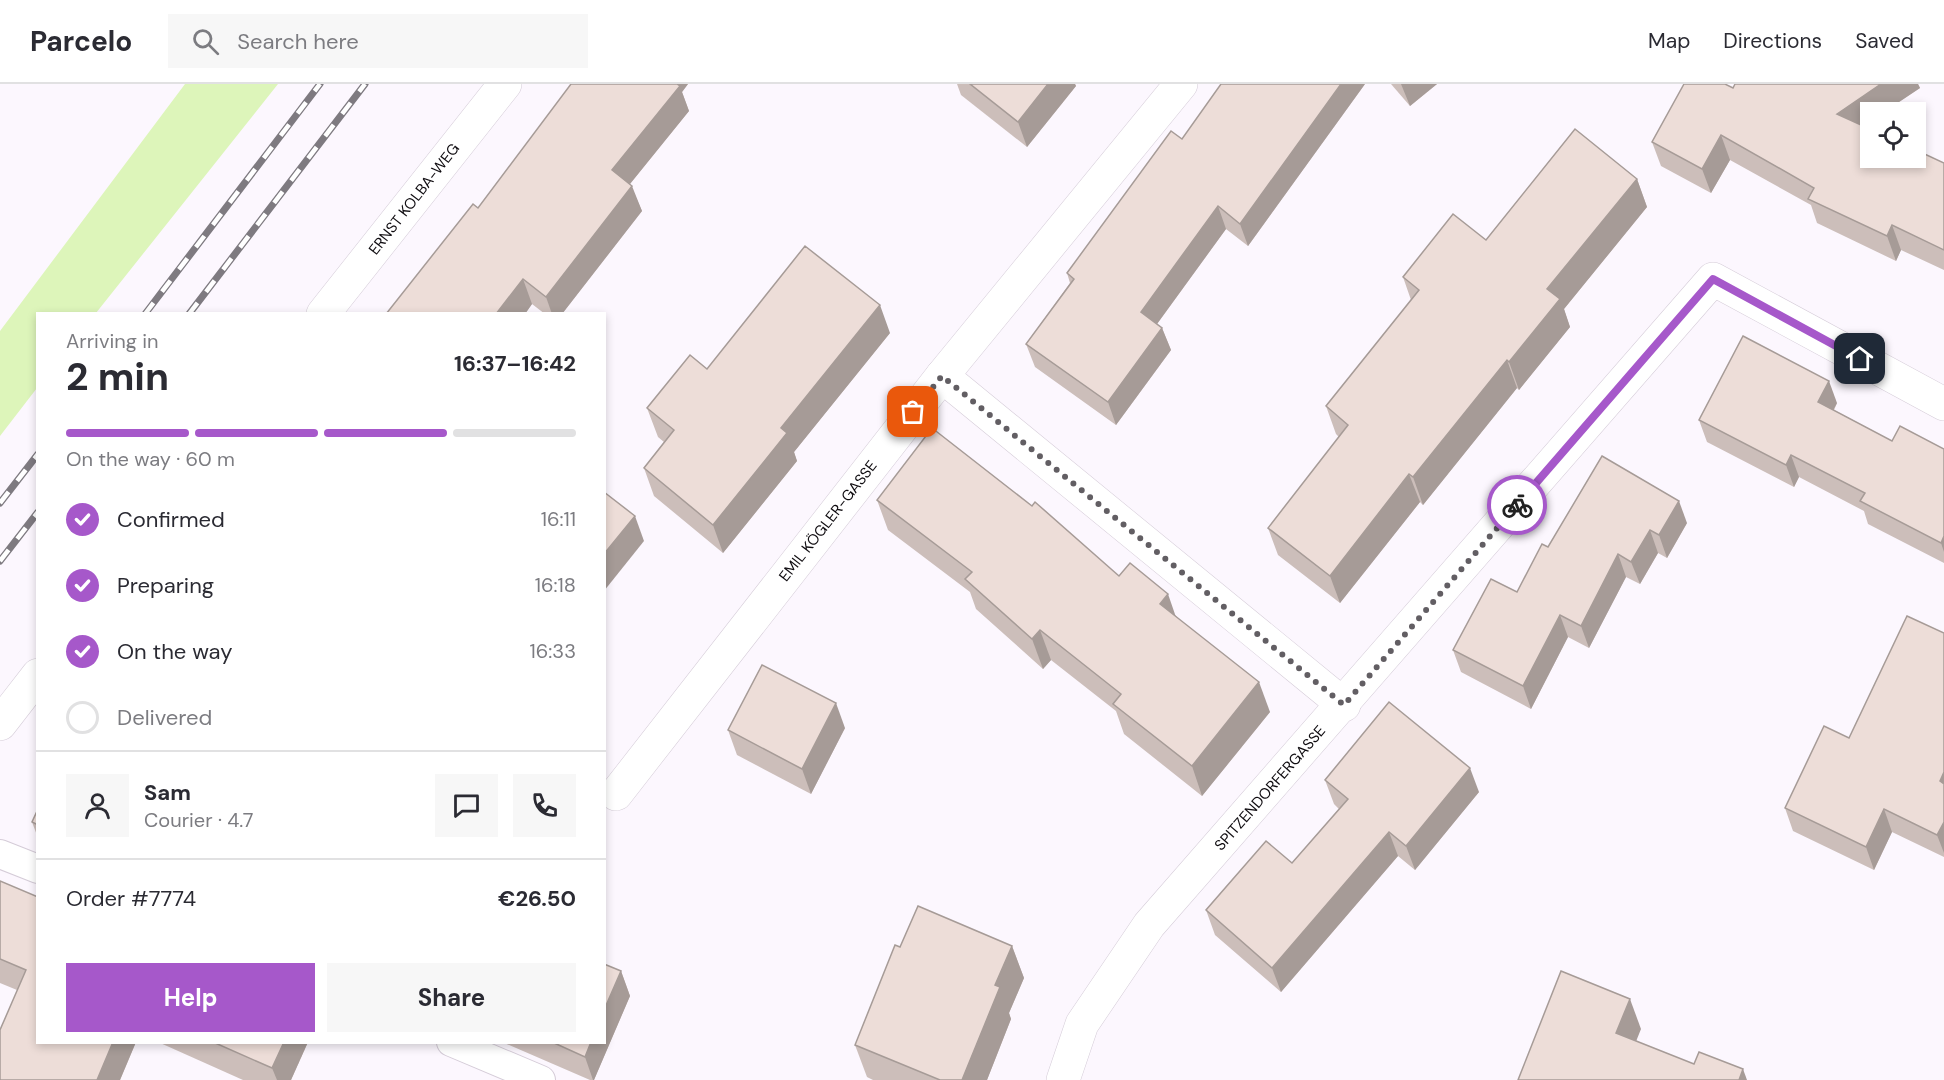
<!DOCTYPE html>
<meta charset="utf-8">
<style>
body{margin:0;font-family:"DM Sans",sans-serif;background:#f7f7f7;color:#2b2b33;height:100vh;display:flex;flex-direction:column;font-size:22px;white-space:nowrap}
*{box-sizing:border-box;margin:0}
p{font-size:20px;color:#7c7c81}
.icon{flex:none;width:33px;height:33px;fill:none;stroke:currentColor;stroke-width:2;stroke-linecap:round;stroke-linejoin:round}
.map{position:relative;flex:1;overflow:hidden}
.side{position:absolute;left:36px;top:228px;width:570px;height:732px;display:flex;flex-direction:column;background:#fff;border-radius:0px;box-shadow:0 3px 9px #0003}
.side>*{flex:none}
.tools{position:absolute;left:1860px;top:18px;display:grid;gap:12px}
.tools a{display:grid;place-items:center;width:66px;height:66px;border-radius:0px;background:#fff;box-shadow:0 3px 9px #0003;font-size:30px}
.pin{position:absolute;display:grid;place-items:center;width:51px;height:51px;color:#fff;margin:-26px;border-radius:12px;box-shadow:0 3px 9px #0006}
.courier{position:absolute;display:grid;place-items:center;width:60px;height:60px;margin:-30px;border:4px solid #a658ca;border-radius:50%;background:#fff;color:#222;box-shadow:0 2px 8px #0007}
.overview em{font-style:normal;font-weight:700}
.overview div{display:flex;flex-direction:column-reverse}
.overview{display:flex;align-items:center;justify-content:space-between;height:102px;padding:0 30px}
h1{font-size:39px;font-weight:700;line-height:45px}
.bar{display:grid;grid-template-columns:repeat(4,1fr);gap:9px 6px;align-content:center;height:72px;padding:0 30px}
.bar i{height:8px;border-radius:4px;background:#e1e1e2}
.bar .selected{background:#a658ca}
.bar p{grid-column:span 4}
.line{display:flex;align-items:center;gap:15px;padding:0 30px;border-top:2px solid #e1e1e2}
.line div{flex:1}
.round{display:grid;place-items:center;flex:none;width:63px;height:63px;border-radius:0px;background:#f7f7f7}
ol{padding:0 30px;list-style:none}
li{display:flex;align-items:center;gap:18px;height:66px}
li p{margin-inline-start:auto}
li .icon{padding:6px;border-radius:50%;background:#a658ca;color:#fff;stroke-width:4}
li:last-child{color:#7c7c81}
li i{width:33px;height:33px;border:3px solid #e1e1e2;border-radius:50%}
.primary-button{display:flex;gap:12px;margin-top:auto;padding:12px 30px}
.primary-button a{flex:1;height:69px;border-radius:0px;background:#a658ca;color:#fff;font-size:24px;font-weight:700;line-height:69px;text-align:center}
.primary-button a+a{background:#f7f7f7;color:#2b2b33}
header{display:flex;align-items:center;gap:36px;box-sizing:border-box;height:84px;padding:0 30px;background:#fff;border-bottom:2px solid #e1e1e2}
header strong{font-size:28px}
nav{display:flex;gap:33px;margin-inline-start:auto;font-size:21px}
.search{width:420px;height:54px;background:#f7f7f7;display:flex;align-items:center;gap:15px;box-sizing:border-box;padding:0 21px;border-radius:0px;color:#7c7c81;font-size:22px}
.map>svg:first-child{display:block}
.green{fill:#ddf5ba}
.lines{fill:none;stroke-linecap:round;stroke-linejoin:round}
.service-casing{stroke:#d5ccd8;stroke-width:30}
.minor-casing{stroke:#d5ccd8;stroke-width:34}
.service{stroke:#fff;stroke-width:28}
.minor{stroke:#fff;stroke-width:33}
.rail-casing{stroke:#7e7a80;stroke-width:7}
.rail{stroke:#fff;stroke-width:4.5;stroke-dasharray:14;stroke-linecap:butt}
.wall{fill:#ccbeba}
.shaded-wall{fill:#a69b97}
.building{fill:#edddd8;stroke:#a69b97;stroke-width:1.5}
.done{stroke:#625e63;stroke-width:6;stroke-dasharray:0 10.8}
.route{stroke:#a658ca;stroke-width:8}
.labels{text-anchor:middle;stroke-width:5;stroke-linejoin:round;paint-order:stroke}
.street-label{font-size:15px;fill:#0f0c10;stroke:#fff}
</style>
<header>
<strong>Parcelo</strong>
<div class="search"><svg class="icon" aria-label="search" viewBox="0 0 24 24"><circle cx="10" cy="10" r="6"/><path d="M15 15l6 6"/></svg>Search here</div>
<nav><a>Map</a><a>Directions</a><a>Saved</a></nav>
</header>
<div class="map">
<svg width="1944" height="996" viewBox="0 0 1944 996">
<rect width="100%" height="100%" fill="#fcf7fe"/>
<path class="green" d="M185,0H278L96,229L38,230L37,304L0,352V247Z"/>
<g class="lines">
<defs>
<g id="service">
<path d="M0,770L38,785"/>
<path d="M451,958L541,996"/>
</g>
<g id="minor">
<path d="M323,230L505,0"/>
<path d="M942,292L1344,621"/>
<path d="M0,640L38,591"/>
<path d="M616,710L942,292L1181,0"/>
<path d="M1063,996L1082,940L1149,841L1713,195L1944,320"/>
</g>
</defs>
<use href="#service" class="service-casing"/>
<use href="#minor" class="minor-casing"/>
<use href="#service" class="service"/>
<use href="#minor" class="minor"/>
<defs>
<g id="rail">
<path d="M145,230L320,0"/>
<path d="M189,230L365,0"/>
<path d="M0,419L38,370"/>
<path d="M0,477L38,428"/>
</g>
</defs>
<use href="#rail" class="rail-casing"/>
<use href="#rail" class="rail"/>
</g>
<g class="wall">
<path d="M571,0H688L682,8L689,27L630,100L642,127L562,230H545L532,220L525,230H386L478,124Z"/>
<path d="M957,0H1075L1076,2L1027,63L961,11Z"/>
<path d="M1365,0L1248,162L1226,145L1157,240L1162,244L1171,266L1116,341L1035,283L1026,260L1070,199L1067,189L1182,55Z"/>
<path d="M1391,0H1437L1410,22Z"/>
<path d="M1735,0H1918L1920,4L1884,28H1870L1864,42L1944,79V186L1901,166L1896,177L1817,139L1811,121L1730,76L1711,109L1661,82L1652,58L1733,4Z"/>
<path d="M1637,95L1647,123L1564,225L1570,243L1519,306L1517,304L1423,421L1420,418L1340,519L1278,471L1268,444L1339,353L1336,350L1326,322L1411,216L1403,193L1486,156Z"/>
<path d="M890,249L794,368L797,377L723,469L654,412L644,384L664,358L658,353L647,324L707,285Z"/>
<path d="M1837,319L1834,326L1892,357L1944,365V479L1868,440L1864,427L1799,393L1794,403L1707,358L1699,336Z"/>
<path d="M877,416L1119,492L1176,532L1270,628L1202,712L1124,650L1116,627L1051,576L1043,585L976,525L970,508L888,446Z"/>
<path d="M1687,439L1667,474L1658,469L1640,500L1626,493L1589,564L1568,553L1531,625L1461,588L1453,566L1517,508L1548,463Z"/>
<path d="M1944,549V773L1892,748L1874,786L1793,747L1785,724L1849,654Z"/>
<path d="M845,644L811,710L737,671L728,646Z"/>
<path d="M1325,696L1479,708L1415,786L1398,772L1281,908L1215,851L1206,826L1292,779L1339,725L1334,720Z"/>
<path d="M38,725V754L32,738Z"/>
<path d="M0,797L136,958L120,996H0L17,906L0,899Z"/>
<path d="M1012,862L1024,894L1009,929L1011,935L987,996H873L867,993L855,961L900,863Z"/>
<path d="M621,887L630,912L594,996H590L502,958H604Z"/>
<path d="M158,958H308L291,996H243Z"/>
</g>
<g class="shaded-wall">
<path d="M669,0H688L682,8L689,27L621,111L612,86Z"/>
<path d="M1048,0H1075L1076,2L1027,63L1018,38Z"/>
<path d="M1341,0H1365L1248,162L1240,140Z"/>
<path d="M1401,0H1437L1410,22Z"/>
<path d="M1881,0H1918L1920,4L1884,28H1870V37L1846,54L1837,30Z"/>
<path d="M1721,51L1730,76L1711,109L1702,85Z"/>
<path d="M1637,95L1647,123L1564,225L1570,243L1519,306L1509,278L1547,205Z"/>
<path d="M632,102L642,127L562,230H552L546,213Z"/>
<path d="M1218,122L1226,145L1149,251L1141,228Z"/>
<path d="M1892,141L1901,166L1896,177L1887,152Z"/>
<path d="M523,195L532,220L525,230H496Z"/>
<path d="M880,221L890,249L794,368L797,377L723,469L713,441L781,344Z"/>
<path d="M1162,244L1171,266L1116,341L1108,318Z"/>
<path d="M1507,276L1517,304L1423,421L1413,393Z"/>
<path d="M1829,297L1837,319L1826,340L1818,318Z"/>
<path d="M1791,371L1799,393L1794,403L1786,381Z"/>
<path d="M1409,390L1420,418L1340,519L1330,492Z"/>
<path d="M1679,417L1687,439L1667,474L1659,451Z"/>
<path d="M635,432L644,457L604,507V470Z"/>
<path d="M1650,446L1658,469L1640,500L1631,478Z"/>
<path d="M1944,452V468L1941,459Z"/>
<path d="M1618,470L1626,493L1589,564L1581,542Z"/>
<path d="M1168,510L1178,539L1160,520Z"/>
<path d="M1560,531L1568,553L1531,625L1523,602Z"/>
<path d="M1040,546L1051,576L1043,585L1032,555Z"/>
<path d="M1259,598L1270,628L1202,712L1192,682Z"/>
<path d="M836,619L845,644L811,710L802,685Z"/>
<path d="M1470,684L1479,708L1415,786L1406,762Z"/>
<path d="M1944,688V710L1940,697Z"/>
<path d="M1884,725L1892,748L1874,786L1866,763Z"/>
<path d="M1944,738V769L1937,751Z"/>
<path d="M1389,748L1398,772L1281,908L1272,884Z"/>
<path d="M1012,862L1024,894L1009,929L1011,935L987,996H962L995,901Z"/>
<path d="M621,887L630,912L594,996H593L585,973L591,958H604V926Z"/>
<path d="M1630,915L1641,945L1627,980L1616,949Z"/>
<path d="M113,958H136L120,996H97Z"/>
<path d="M284,958H308L291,996H277L272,984Z"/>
<path d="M1743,985L1747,996H1739Z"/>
</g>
<g class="building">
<path d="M571,0H677L680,2L612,86L632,102L546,213L523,195L496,230H386L473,120L478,124Z"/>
<path d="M970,0H1048L1018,38Z"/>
<path d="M1221,0H1341L1240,140L1218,122L1141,228L1162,244L1108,318L1026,260L1074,195L1067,189L1171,47L1182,55Z"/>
<path d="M1684,0H1725L1733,4L1735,0H1881L1837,30L1870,45V74H1916V66L1944,79V166L1892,141L1887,152L1808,115L1814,104L1721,51L1702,85L1652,58Z"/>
<path d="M1575,45L1637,95L1547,205L1560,215L1509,278L1507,276L1413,393L1409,390L1330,492L1268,444L1348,341L1326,322L1419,206L1403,193L1453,130L1486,156Z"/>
<path d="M805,162L880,221L781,344L787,349L713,441L644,384L674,346L647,324L690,271L707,285Z"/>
<path d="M1743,252L1829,297L1818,318L1892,357L1900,342L1944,365V452L1941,459L1860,417L1865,409L1791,371L1786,381L1699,336Z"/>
<path d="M932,344L1032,422L1035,418L1119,492L1130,479L1168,510L1160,520L1259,598L1192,682L1113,620L1121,610L1040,546L1032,555L965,495L972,488L877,416Z"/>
<path d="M1602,372L1679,417L1659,451L1650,446L1631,478L1618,470L1581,542L1560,531L1523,602L1453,566L1491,495L1517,508L1542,460L1548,463Z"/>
<path d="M604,408L635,432L604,470Z"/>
<path d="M1907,532L1944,549V688L1940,697L1944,700V738L1937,751L1884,725L1866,763L1785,724L1824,642L1849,654Z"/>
<path d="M762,581L836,619L802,685L728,646Z"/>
<path d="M1389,618L1470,684L1406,762L1389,748L1272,884L1206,826L1266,757L1292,779L1348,715L1325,696Z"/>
<path d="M38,725V741L32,738Z"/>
<path d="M0,797L38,813V958H113L97,996H0V946L26,886L0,875Z"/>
<path d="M918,822L1012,862L995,901L1000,903L962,996H940L855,961L895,861L900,863Z"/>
<path d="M604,880L621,887L604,926Z"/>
<path d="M1561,887L1630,915L1616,949L1694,980L1699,968L1743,985L1739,996H1518Z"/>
<path d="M213,958H284L272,984Z"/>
<path d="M552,958H591L585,973Z"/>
</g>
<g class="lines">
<path class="done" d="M913,328L942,292L1344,621L1517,421"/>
<path class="route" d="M1517,421L1713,195L1860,275"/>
</g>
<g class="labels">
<g class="street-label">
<text transform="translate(414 115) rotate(-52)" y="5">ERNST KOLBA-WEG</text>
<text transform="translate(828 437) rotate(-52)" y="5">EMIL KÖGLER-GASSE</text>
<text transform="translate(1270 704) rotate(-49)" y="5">SPITZENDORFERGASSE</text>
</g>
</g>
</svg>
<div class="tools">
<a><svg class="icon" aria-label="locate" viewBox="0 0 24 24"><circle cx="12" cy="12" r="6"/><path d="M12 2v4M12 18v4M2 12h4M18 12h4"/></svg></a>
</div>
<div class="pin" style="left:913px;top:328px;background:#ea580c"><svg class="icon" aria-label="bag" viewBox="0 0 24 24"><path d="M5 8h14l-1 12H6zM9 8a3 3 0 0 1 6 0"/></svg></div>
<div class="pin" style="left:1860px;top:275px;background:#1f2937"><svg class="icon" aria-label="home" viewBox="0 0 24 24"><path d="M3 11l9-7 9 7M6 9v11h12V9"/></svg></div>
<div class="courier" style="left:1517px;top:421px"><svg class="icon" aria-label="bike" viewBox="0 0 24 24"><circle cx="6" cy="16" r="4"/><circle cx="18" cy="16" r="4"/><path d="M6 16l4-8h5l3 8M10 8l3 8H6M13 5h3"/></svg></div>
<section class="side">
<div class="overview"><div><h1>2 min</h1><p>Arriving in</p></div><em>16:37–16:42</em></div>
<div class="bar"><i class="selected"></i><i class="selected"></i><i class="selected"></i><i></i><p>On the way · 60 m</p></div>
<ol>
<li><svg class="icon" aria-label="check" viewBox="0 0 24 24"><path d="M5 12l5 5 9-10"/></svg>Confirmed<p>16:11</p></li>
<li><svg class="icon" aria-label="check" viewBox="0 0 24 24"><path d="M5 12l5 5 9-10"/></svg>Preparing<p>16:18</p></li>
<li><svg class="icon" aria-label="check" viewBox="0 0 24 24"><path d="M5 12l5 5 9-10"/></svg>On the way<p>16:33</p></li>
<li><i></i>Delivered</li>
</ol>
<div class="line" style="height:108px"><a class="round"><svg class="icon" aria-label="person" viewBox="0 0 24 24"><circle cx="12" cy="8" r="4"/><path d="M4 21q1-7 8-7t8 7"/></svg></a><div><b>Sam</b><p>Courier · 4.7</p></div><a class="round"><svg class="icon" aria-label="chat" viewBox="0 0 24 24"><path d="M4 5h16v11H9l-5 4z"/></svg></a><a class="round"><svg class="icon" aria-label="phone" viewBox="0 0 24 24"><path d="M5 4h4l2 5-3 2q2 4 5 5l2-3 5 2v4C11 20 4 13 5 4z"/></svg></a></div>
<div class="line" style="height:78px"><div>Order #7774</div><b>€26.50</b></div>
<div class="primary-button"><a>Help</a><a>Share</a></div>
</section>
</div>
